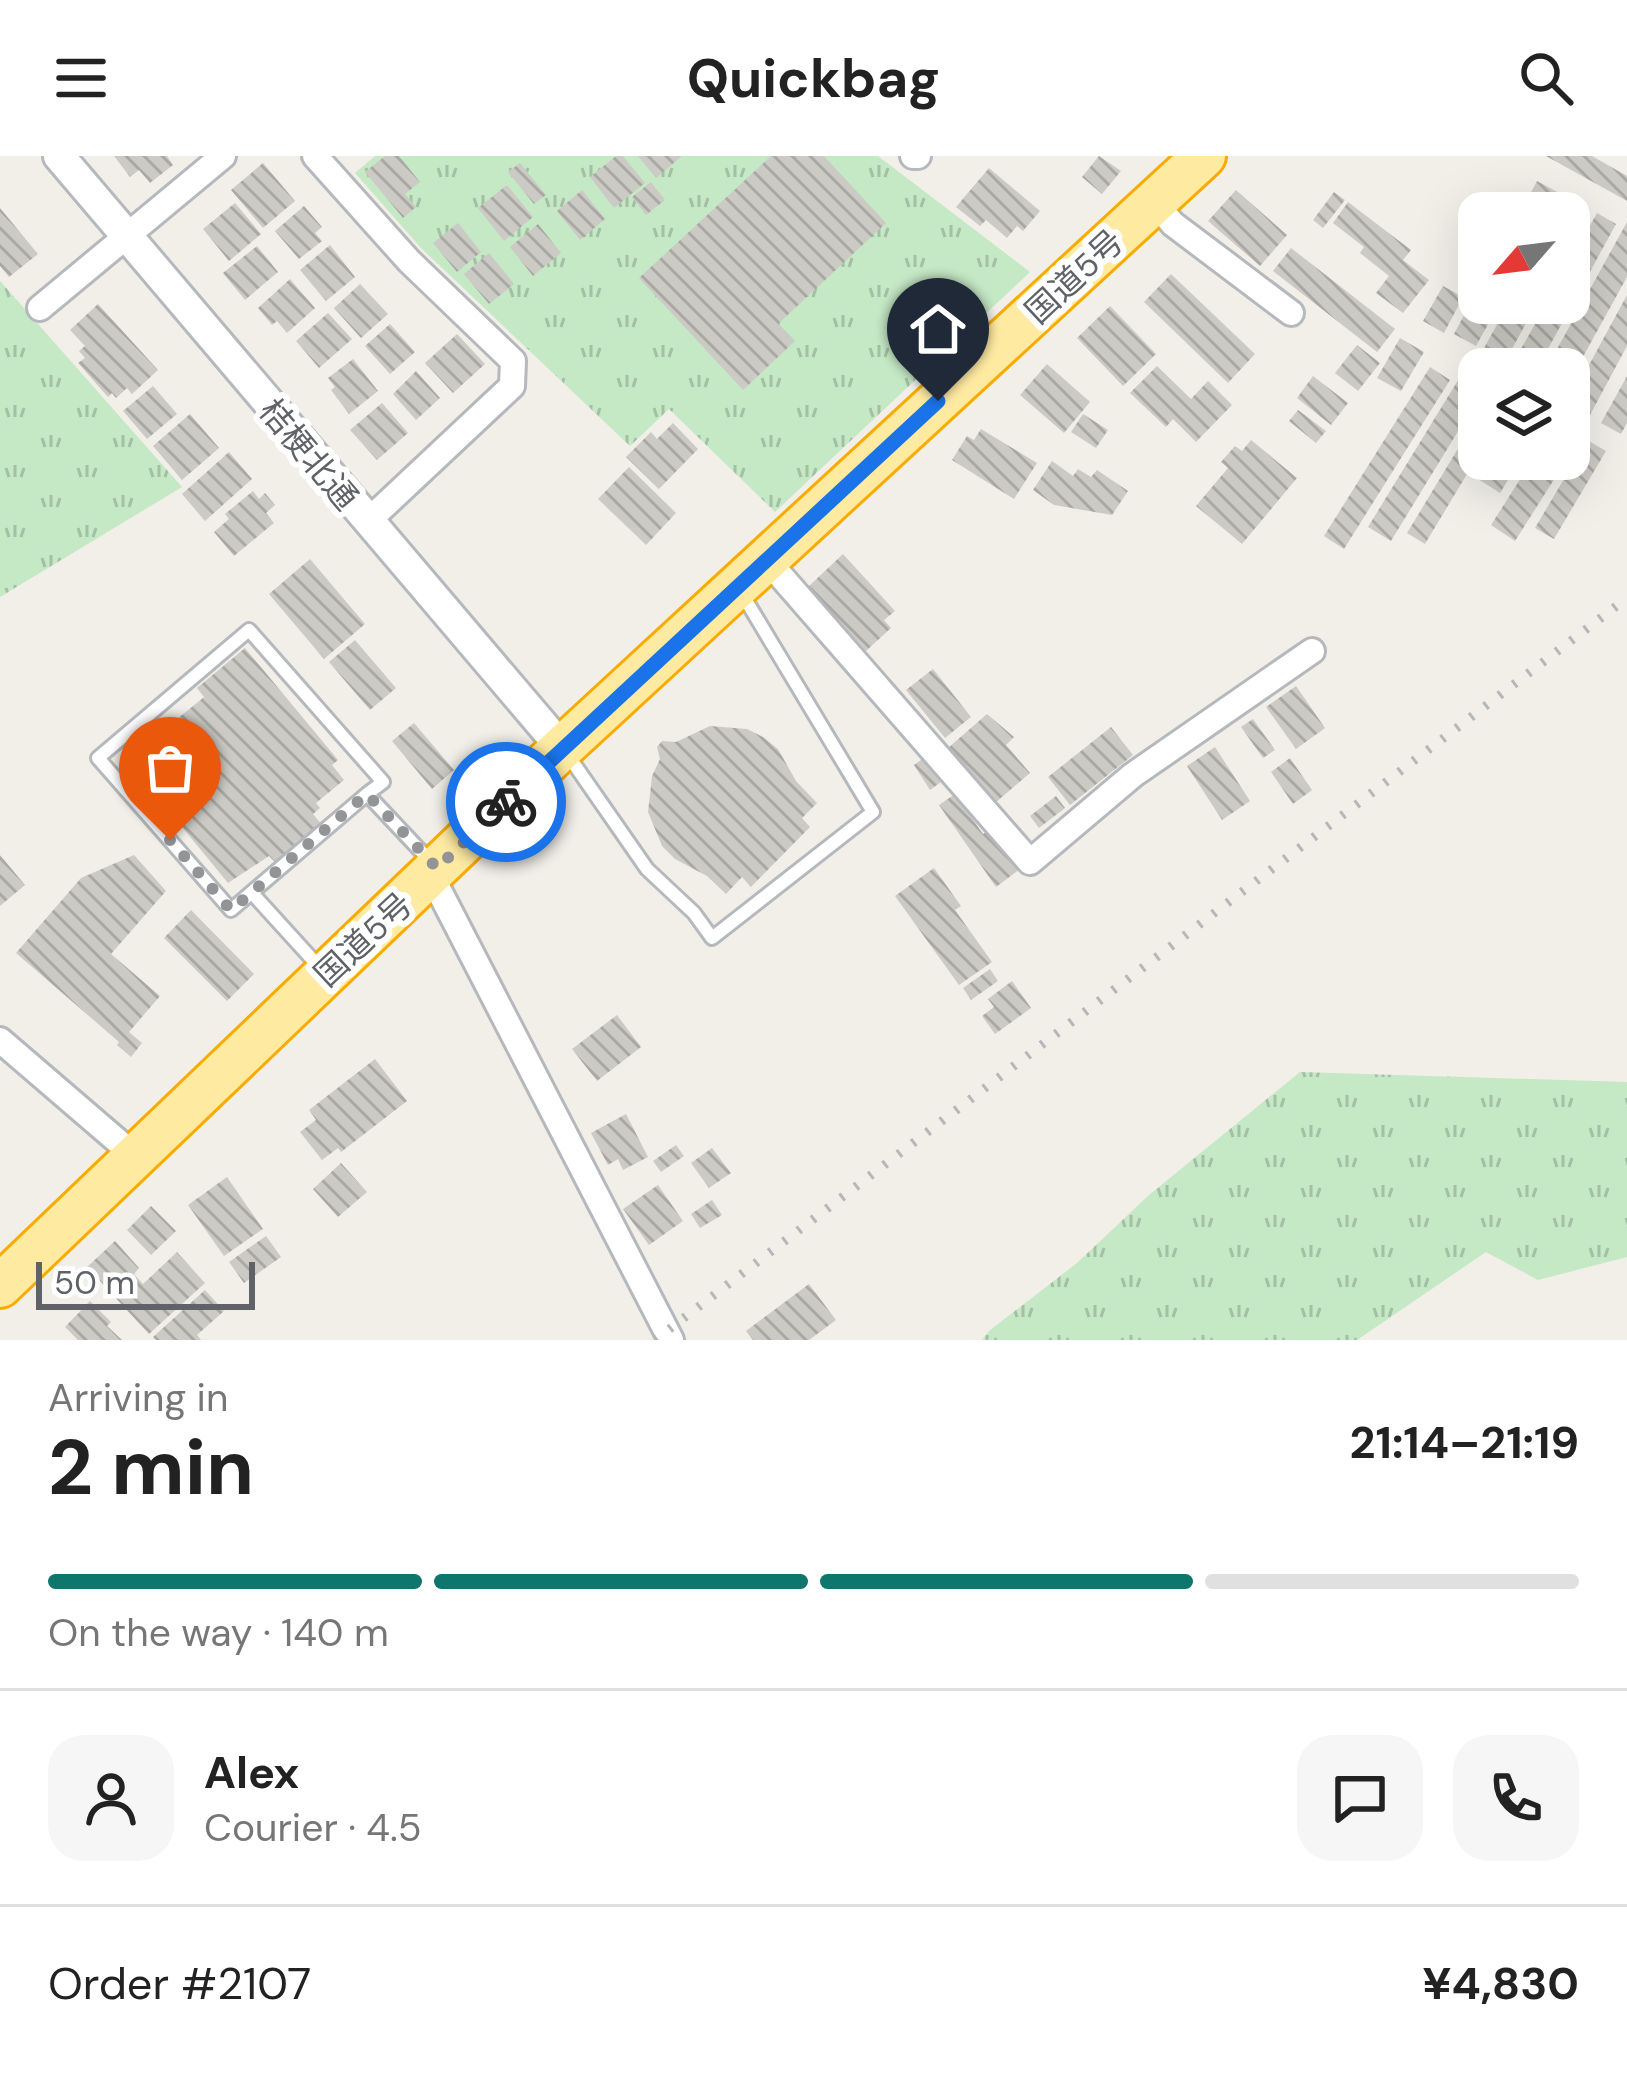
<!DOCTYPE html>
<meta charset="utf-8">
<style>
body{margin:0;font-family:"DM Sans","Noto Sans JP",sans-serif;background:#f6f6f6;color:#222;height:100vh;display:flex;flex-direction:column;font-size:45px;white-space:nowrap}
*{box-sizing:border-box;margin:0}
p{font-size:39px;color:#767676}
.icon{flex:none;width:66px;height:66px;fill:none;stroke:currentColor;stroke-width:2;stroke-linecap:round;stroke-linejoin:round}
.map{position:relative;height:1184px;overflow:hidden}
.panel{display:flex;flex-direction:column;background:#fff;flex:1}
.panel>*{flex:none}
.needle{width:78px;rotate:242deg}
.tools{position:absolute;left:1458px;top:36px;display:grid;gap:24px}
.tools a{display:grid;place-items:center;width:132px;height:132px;border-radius:24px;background:#fff;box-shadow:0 12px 48px #0002;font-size:60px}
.scale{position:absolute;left:36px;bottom:30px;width:219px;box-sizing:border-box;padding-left:12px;border:6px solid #5f6368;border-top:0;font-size:33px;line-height:42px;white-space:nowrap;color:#5f6368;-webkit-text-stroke:9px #fff;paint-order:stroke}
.pin{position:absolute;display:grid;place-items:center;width:102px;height:102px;color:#fff;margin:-123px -51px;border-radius:50% 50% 50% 0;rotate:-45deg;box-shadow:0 0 12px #0007}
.pin .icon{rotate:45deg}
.courier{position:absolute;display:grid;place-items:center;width:120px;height:120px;margin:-60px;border:9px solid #1a73e8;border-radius:50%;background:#fff;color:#222;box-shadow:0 3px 15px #0007}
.head em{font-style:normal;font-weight:700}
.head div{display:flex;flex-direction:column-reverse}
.head{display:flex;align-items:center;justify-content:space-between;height:204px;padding:0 48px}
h1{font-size:78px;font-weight:700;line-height:90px}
.bar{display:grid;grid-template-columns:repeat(4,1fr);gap:18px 12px;align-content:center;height:144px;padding:0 48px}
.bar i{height:15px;border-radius:9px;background:#e0e0e0}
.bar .active{background:#0f766e}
.bar p{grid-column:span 4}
.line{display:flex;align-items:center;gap:30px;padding:0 48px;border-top:3px solid #e0e0e0}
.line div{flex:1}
.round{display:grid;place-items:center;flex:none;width:126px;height:126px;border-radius:36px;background:#f6f6f6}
header{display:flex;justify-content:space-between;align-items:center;height:156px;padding:0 48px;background:#fff;font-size:54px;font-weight:700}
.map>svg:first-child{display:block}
.grass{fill:url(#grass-tufts)}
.building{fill:url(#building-back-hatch)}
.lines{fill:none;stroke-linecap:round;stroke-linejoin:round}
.service-casing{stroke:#b5b8bc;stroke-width:18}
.minor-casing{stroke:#b5b8bc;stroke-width:30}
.tertiary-casing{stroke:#b5b8bc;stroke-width:36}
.trunk-casing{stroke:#f9ab00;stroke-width:48}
.service{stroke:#fff;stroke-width:12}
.minor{stroke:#fff;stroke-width:24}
.tertiary{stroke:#fff;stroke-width:30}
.trunk{stroke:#feeaa1;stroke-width:42}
.rail{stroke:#b6b7b8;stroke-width:9;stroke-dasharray:3 15;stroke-linecap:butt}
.done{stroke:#929495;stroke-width:12;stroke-dasharray:0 21.6}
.route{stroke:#1a73e8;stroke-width:15}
.labels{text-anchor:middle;stroke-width:12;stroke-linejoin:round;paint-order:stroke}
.street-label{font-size:33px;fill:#5f6368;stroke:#fff}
</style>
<header><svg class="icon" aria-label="menu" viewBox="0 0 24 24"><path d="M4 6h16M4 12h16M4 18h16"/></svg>Quickbag<svg class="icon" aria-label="search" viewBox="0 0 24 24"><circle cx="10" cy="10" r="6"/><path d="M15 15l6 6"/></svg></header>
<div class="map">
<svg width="1627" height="1184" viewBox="0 0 1627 1184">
<defs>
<pattern id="grass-tufts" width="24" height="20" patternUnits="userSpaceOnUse" patternTransform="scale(3)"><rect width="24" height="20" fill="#c5e8c5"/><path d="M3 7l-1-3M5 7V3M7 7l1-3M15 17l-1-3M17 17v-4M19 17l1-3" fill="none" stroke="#a3c0a4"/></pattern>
<pattern id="building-back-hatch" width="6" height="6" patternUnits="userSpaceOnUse" patternTransform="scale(3)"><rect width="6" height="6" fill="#cccac5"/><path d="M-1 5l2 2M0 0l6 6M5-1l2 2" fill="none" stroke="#a9a8a4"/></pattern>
</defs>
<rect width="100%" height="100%" fill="#f1efe8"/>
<g class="grass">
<path d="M375,0H878L1030,116L775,356L669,253L630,290L421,92L355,17Z"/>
<path d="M0,125L182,331L0,441Z"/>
<path d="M1300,916L1627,926V1101L1538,1124L1486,1096L1357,1184H982L989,1175L1077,1107L1149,1039Z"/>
</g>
<g class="building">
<path d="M114,0H167L173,9L150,27L139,14L130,21Z"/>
<path d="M385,0H399L420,26L405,38L416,51L403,62L365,16Z"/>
<path d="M616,0H623L645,27L614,52L590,21Z"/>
<path d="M638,0H682L656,22Z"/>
<path d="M771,0H824L886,67L778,168L795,185L743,234L639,122Z"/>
<path d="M1099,0L1121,15L1102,38L1082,21Z"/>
<path d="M1546,0H1592L1627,20V45Z"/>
<path d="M263,7L295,45L263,72L231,34Z"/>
<path d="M520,7L546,39L534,48L508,16Z"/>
<path d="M989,12L1040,55L1023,75L1017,70L1007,82L986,64L980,70L956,51Z"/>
<path d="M1537,25L1559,37L1549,57H1520Z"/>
<path d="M651,26L665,44L646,59L632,41Z"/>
<path d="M507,29L533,61L504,85L478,52Z"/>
<path d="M582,34L605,63L580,84L557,55Z"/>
<path d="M1236,34L1287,79L1260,110L1208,65Z"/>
<path d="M1334,36L1345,44L1323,72L1313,64Z"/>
<path d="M1567,40L1589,52L1569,88V57H1558Z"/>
<path d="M1348,46L1411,94L1403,104L1429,124L1403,157L1376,137L1389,120L1360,97L1364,91L1333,67Z"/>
<path d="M235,47L261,78L229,105L203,73Z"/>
<path d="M304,50L322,71L315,77L322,85L299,103L275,75Z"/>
<path d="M0,52L38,98L9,121L0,110Z"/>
<path d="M1597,57L1616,68L1537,213H1528L1514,205L1547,147H1569V107Z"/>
<path d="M1627,66V121L1569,226V213H1546Z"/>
<path d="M458,67L481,96L457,116L433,87Z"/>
<path d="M538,68L561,97L533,120L510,91Z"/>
<path d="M330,89L355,121L326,145L300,114Z"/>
<path d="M257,90L278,116L245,144L223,117Z"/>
<path d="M1291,92L1395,173L1377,196L1273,115Z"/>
<path d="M489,97L514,128L489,148L464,118Z"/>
<path d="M1171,118L1255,198L1228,227L1144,146Z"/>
<path d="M290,123L315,152L287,177L277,165L272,169L258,152Z"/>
<path d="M360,128L388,158L361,182L334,152Z"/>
<path d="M1443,130L1463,141L1444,177L1423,165Z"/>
<path d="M1479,131V147H1500L1476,190L1454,178Z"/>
<path d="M1627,139V190L1590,259L1569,246Z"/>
<path d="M1509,147H1537L1506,204L1484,192Z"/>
<path d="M98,148L158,214L132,238L127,232L116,242L112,237L108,241L78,207L85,202L79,195L85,190L70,174Z"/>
<path d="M1110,150L1156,198L1123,230L1077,182Z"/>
<path d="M328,157L352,183L319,212L296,185Z"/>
<path d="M390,168L415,196L390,218L365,190Z"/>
<path d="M457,178L485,208L453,237L425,207Z"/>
<path d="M1400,182L1424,196L1401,235L1377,222Z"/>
<path d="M1357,189L1380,207L1358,235L1335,217Z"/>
<path d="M353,203L378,235L349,258L331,234L335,231L328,222Z"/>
<path d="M1047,208L1090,246L1064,277L1020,239Z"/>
<path d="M1157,210L1191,243L1208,225L1232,249L1196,286L1173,263L1166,271L1130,237Z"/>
<path d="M1430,211L1450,224L1344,393L1324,380Z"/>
<path d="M416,215L440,242L416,264L393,238Z"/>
<path d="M1313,220L1348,247L1331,269L1297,242Z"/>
<path d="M1627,220V267L1621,278L1601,267Z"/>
<path d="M1460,221L1479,233V241L1391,385L1368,371Z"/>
<path d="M153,230L177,258L147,283L123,255Z"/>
<path d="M382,247L408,277L377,304L350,274Z"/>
<path d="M1298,254L1326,275L1316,287L1289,265Z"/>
<path d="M190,258L219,292L182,324L153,290Z"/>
<path d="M1083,258L1108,274L1096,292L1071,276Z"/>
<path d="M1479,258V298L1425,388L1407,377Z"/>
<path d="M673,267L698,293L659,333L626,301L651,276L657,283Z"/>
<path d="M981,273L1037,307L1014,343L952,304L967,280L974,284Z"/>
<path d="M1251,284L1297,322L1242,388L1196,350L1228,312L1221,306L1235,290L1242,295Z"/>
<path d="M1587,284L1606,295L1554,383L1535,372Z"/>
<path d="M229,296L252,323L205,365L182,338Z"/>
<path d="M1491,303H1521L1500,337L1478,323Z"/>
<path d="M1533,303H1567L1515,385L1491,369Z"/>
<path d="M1052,305L1073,320L1078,313L1091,321L1097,314L1128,335L1112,359L1054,349L1033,334Z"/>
<path d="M629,311L676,357L646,389L598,343Z"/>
<path d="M253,335L259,343L265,337L275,349L266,357L274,367L234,400L214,376L229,363L225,358Z"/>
<path d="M843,398L895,455L884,464L891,472L866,495L808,431Z"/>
<path d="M310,403L365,468L324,503L269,438Z"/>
<path d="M355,484L396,532L370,554L329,506Z"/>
<path d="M245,492L338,604L332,609L344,624L316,647L320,652L313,658L322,669L276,707L269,700L228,727L127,604L204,541L197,532Z"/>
<path d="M933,513L971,561L945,582L906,534Z"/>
<path d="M1296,530L1325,572L1296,593L1266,551Z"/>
<path d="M987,558L1014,581L1006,589L1030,617L995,647L948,592Z"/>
<path d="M1253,563L1275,594L1263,602L1241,571Z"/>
<path d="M414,567L454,614L432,633L392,585Z"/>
<path d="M710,570L747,573L763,581L778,593L796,625L817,647L802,662L810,671L751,731L742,721L726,738L707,720L675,703L662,690L648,656L652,620L660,603L657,591L662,585L676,586Z"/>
<path d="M1111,571L1133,599L1070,649L1048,621Z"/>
<path d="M1215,591L1250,645L1222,664L1187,610Z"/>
<path d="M925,601L941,626L930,634L914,609Z"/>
<path d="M1290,602L1312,634L1293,648L1271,616Z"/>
<path d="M955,638L983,678L991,673L1020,713L996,731L939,649Z"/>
<path d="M1056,640L1065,652L1039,672L1030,660Z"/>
<path d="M0,699L25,729L0,750Z"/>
<path d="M134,699L166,735L111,798L160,840L129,876L142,887L131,901L117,889L119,886L16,797L81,722Z"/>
<path d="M934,712L961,750L955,754L992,806L959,829L895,740Z"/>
<path d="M191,754L254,818L227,845L164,782Z"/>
<path d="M990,813L998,825L971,844L963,832Z"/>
<path d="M1012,825L1031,852L995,878L982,860L994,851L988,843Z"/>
<path d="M617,859L641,891L597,925L572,893Z"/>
<path d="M375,903L407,945L341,996L338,992L322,1004L300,976L316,964L309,954Z"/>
<path d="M626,958L648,1001L623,1014L618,1003L608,1009L591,977Z"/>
<path d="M676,989L684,1000L661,1016L653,1005Z"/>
<path d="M712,992L731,1017L709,1032L691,1007Z"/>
<path d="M341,1007L367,1036L338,1061L313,1033Z"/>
<path d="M227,1021L263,1073L224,1100L188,1049Z"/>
<path d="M658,1029L683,1065L649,1089L623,1053Z"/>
<path d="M712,1044L722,1059L700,1072L691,1058Z"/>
<path d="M151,1050L176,1075L151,1099L127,1074Z"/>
<path d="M266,1080L281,1101L244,1127L229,1106Z"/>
<path d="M115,1085L139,1112L134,1118L143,1128L177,1096L205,1127L149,1178L87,1111Z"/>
<path d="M809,1128L836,1164L809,1184H753L746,1175Z"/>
<path d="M205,1134L224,1155L197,1179L201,1184H156L153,1181Z"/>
<path d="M90,1145L111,1166L107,1170L122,1184H78L65,1171Z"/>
</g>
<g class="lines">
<defs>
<g id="service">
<path d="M565,595L647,713L694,757L712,782L873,656L741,436"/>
<path d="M367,638L383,626L249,474L98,602L231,754L367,638L432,707"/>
<path d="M252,737L321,813"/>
</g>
<g id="minor">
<path d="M315,0L409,105L513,205L512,230L367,366"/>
<path d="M913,0H918"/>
<path d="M1154,46L1173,68L1291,157"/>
<path d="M40,152L223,0"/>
<path d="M766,403L1030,706L1133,619L1312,495"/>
<path d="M431,719L671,1184"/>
<path d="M0,884L135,1000"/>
</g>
<path id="tertiary" d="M59,0L562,592"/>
<path id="trunk" d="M0,1130L562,592L1204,0"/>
</defs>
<use href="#service" class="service-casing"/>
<use href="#minor" class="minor-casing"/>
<use href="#tertiary" class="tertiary-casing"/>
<use href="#trunk" class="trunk-casing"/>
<use href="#service" class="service"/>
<use href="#minor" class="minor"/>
<use href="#tertiary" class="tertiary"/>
<use href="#trunk" class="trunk"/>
<path class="rail" d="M655,1184L1627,442"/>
</g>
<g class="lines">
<path class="done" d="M170,684L231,754L367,638L437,712L506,646"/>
<path class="route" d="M506,646L938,245"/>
</g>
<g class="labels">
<g class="street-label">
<text transform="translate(1074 120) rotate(-43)" y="12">国道5号</text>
<text transform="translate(309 298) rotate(50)" y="12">桔梗北通</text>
<text transform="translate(363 783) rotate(-43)" y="12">国道5号</text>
</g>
</g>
</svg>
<div class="tools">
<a><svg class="needle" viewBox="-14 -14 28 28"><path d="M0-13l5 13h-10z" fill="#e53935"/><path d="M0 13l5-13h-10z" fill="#767676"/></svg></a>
<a><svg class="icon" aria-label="layers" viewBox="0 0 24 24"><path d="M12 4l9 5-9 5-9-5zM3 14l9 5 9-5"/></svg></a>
</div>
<div class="scale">50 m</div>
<div class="pin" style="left:170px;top:684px;background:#ea580c"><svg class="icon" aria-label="bag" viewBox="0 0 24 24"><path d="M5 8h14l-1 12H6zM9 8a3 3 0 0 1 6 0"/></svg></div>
<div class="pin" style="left:938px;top:245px;background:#1f2937"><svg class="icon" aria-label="home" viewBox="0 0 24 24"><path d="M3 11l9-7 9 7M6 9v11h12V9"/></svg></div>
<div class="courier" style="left:506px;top:646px"><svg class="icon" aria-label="bike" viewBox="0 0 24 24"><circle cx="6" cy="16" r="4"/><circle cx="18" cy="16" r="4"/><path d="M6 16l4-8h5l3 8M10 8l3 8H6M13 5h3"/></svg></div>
</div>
<section class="panel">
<div class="head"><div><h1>2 min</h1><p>Arriving in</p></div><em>21:14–21:19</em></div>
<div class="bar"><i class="active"></i><i class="active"></i><i class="active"></i><i></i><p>On the way · 140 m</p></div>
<div class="line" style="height:216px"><a class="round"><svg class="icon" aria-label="person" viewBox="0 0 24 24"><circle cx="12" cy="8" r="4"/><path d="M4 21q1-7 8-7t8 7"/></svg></a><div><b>Alex</b><p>Courier · 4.5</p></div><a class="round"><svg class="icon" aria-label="chat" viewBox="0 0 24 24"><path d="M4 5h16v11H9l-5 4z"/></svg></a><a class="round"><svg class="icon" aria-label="phone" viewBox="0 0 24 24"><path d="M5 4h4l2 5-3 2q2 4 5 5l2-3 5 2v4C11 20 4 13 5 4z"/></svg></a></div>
<div class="line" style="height:156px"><div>Order #2107</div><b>¥4,830</b></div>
</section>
